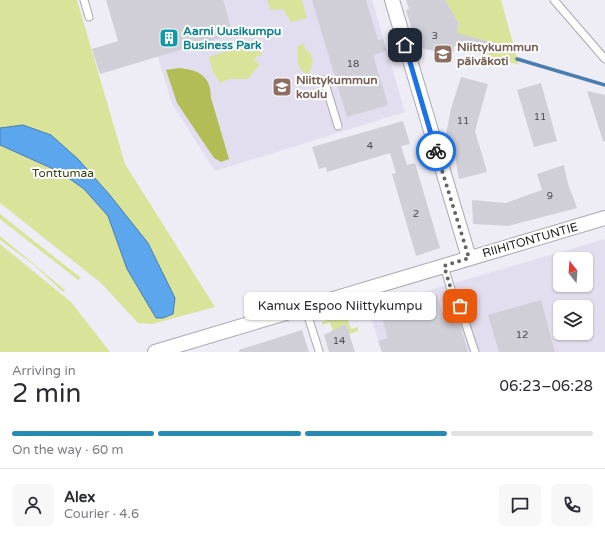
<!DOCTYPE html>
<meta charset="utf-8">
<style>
body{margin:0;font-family:"Varela Round",sans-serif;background:#f7f7f7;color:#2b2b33;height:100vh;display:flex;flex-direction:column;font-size:15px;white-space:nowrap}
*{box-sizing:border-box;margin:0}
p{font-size:13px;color:#7c7c81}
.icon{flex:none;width:22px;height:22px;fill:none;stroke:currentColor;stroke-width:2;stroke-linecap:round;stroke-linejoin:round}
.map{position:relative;height:352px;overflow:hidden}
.details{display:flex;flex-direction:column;background:#fff;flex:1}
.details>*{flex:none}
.needle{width:26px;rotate:343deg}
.controls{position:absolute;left:553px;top:252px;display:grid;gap:8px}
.controls a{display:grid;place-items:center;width:40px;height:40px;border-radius:6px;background:#fff;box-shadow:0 1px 3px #0004;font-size:20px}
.pin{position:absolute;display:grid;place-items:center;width:34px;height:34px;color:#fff;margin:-17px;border-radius:8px;box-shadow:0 2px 6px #0006}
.courier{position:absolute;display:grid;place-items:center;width:40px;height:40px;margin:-20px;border:3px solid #1a73e8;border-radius:50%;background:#fff;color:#222;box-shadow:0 1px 5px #0007}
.bubble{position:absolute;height:28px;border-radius:6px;background:#fff;box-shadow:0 1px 3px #0004;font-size:13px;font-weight:600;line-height:28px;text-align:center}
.head em{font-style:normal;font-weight:600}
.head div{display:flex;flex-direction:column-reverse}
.head{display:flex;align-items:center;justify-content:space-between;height:68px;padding:0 12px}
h1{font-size:26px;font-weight:600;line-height:30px}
.bar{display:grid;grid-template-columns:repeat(4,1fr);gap:6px 4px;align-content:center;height:48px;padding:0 12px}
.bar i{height:5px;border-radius:3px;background:#e1e1e2}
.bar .selected{background:#278ab4}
.bar p{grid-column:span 4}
.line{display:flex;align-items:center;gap:10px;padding:0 12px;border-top:1px solid #e1e1e2}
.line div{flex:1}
.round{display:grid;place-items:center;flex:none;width:42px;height:42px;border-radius:6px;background:#f7f7f7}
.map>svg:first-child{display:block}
.built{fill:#e2deef;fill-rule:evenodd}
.green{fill:#d9e49a}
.forest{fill:#b2bd55}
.water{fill:#5ca6ee;stroke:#497db0}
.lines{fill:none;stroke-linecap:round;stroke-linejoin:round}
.stream{stroke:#497db0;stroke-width:3.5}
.building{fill:#d0ced7}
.service-casing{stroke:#aaa9b1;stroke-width:9}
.minor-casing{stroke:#aaa9b1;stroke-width:16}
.service{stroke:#fff;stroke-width:7}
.minor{stroke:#fff;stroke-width:14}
.done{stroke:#66656a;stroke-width:4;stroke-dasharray:0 7.2}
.route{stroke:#1a73e8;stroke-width:5}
.labels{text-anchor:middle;stroke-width:4;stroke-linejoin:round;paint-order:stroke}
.number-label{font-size:10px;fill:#4a484d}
.culture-label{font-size:12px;font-weight:bold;fill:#0d838f;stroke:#fff;text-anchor:start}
.education-label{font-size:12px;font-weight:bold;fill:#785e54;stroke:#fff;text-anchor:start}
.park-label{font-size:12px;fill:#3b4014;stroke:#fff}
.street-label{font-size:12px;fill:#1d1c1f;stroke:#fff}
</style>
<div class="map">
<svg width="605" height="352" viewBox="0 0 605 352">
<rect width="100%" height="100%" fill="#eeecf5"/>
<g class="built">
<path d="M141,0H372L405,112L215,171L172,104Z"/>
<path d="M605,239V352H382L368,308ZM560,259H586V285H560ZM560,307H586V333H560Z"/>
</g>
<g class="green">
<path d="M0,0H77L125,164L215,307L152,324L138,323L101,283L0,203Z"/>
<path d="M267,0H302L307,18L291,22L283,9L271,10Z"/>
<path d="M445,0H501L519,65L454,46L459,24Z"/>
<path d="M250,43L254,45L257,43L262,56H257L254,60L260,64L248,79H229L220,83L213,72L209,57Z"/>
<path d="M303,43L306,51L310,52L313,62L311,64L312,67L309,70L310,73L307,74C296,70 297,56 298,46Z"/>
<path d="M0,214L81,278L78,280L0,219Z"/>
<path d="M0,236L65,290L63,292L34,265L0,240Z"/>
<path d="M0,244L71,302L110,352H0Z"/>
<path d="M352,312L354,314L347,317L351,329L358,327V331L349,334L346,324L333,331L330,322L322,325V322Z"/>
</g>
<path class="forest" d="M179,68C198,70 211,75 211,98L229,159L221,162L214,158L177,103L166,70Z"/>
<path class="water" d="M23,125L51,135L78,159L109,194L148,243L175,298L173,314L163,318H156L127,269L108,216L84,189L60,172L0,145V128Z"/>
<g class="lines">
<path class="stream" d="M517,59L605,85"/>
</g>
<g class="building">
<path d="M106,0H223L233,34L100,74L92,49L118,41Z"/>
<path d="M312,0H366L378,40L383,39L387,51L373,55L388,105L347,117Z"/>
<path d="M406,0H445L459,24L457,33L494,43L493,54L455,44L453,53H449V55L417,47L406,10L409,9Z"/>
<path d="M461,77L488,84L475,131L487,172L459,179L455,157L446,134L451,109Z"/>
<path d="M541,83L557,141L534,147L517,90Z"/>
<path d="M587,91L605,95V141H603Z"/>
<path d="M403,121L410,144L401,146L407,165L415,163L440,248L416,256L392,174L396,173L390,153L327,172L326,167L319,169L312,147Z"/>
<path d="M564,165L568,184L577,208L508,226L473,224L472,200L506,203L542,190L537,174Z"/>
<path d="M437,294L442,312L455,308L468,352H382L378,341L388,338L380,311Z"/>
<path d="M541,300L555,352H499L488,315Z"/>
<path d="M346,324L355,352H329L324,335Z"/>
<path d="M302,330L309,352H239V350Z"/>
</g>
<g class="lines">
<defs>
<g id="service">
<path d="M84,0L89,17"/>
<path d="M554,0L605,59"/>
<path d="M324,80L338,126"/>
<path d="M444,266L453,296L458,301L475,352"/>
<path d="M305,307L319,351"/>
</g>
<g id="minor">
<path d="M392,0L469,258"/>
<path d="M155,352L605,218"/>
</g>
</defs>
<use href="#service" class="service-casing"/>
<use href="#minor" class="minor-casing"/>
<use href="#service" class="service"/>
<use href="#minor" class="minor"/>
</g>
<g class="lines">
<path class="done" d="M436,151L469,258L444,266L453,296L460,306"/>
<path class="route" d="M405,45L436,151"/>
</g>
<defs>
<symbol id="building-square" viewBox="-11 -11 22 22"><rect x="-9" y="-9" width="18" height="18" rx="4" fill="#0f9aa8" stroke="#fff"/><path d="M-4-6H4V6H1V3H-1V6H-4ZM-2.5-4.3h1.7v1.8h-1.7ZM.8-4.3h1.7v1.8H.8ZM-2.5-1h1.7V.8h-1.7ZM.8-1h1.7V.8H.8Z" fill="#fff"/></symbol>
<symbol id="school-square" viewBox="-11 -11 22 22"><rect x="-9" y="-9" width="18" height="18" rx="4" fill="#8d6e63" stroke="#fff"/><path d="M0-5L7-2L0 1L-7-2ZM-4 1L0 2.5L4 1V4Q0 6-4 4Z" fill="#fff"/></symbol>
</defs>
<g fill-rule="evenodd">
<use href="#building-square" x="158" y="27" width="22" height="22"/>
<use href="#school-square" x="432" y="43" width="22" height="22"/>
<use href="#school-square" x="271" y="76" width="22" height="22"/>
</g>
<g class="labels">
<g class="number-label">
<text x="435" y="39">3</text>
<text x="353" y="67">18</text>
<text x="540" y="120">11</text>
<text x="463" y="124">11</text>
<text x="370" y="149">4</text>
<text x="550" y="199">9</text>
<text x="416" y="217">2</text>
<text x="522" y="338">12</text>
<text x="339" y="344">14</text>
</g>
<g class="culture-label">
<text x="183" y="35">Aarni Uusikumpu<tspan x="183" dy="14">Business Park</tspan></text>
</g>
<g class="education-label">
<text x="457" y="51">Niittykummun<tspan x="457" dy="14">päiväkoti</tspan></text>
<text x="296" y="84">Niittykummun<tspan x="296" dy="14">koulu</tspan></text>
</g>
<g class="park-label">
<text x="63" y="177">Tonttumaa</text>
</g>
<g class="street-label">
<text transform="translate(530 240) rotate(-16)" y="4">RIIHITONTUNTIE</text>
</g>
</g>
</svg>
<div class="controls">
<a><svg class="needle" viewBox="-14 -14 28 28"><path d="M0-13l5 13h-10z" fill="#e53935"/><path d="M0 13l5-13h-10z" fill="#7c7c81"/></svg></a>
<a><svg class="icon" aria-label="layers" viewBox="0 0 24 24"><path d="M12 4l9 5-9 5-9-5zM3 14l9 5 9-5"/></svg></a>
</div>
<div class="pin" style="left:460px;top:306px;background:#ea580c"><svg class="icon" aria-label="bag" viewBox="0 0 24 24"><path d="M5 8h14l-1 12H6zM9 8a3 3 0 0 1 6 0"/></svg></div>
<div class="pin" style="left:405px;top:45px;background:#1f2937"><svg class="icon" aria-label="home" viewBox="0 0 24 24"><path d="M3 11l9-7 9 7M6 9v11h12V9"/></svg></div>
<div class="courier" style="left:436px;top:151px"><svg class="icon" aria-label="bike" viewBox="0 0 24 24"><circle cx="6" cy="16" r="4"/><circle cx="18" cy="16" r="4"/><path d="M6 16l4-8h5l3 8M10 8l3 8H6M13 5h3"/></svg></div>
<div class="bubble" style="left:244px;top:292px;width:192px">Kamux Espoo Niittykumpu</div>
</div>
<section class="details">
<div class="head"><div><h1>2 min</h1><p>Arriving in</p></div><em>06:23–06:28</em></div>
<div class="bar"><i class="selected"></i><i class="selected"></i><i class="selected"></i><i></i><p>On the way · 60 m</p></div>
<div class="line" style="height:72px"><a class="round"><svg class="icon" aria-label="person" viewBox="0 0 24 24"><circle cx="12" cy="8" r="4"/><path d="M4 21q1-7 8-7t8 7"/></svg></a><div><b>Alex</b><p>Courier · 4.6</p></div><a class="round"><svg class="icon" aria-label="chat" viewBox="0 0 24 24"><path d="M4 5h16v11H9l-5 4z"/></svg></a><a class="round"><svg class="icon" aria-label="phone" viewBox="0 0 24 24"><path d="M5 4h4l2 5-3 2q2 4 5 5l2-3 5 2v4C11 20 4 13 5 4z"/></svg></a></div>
</section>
